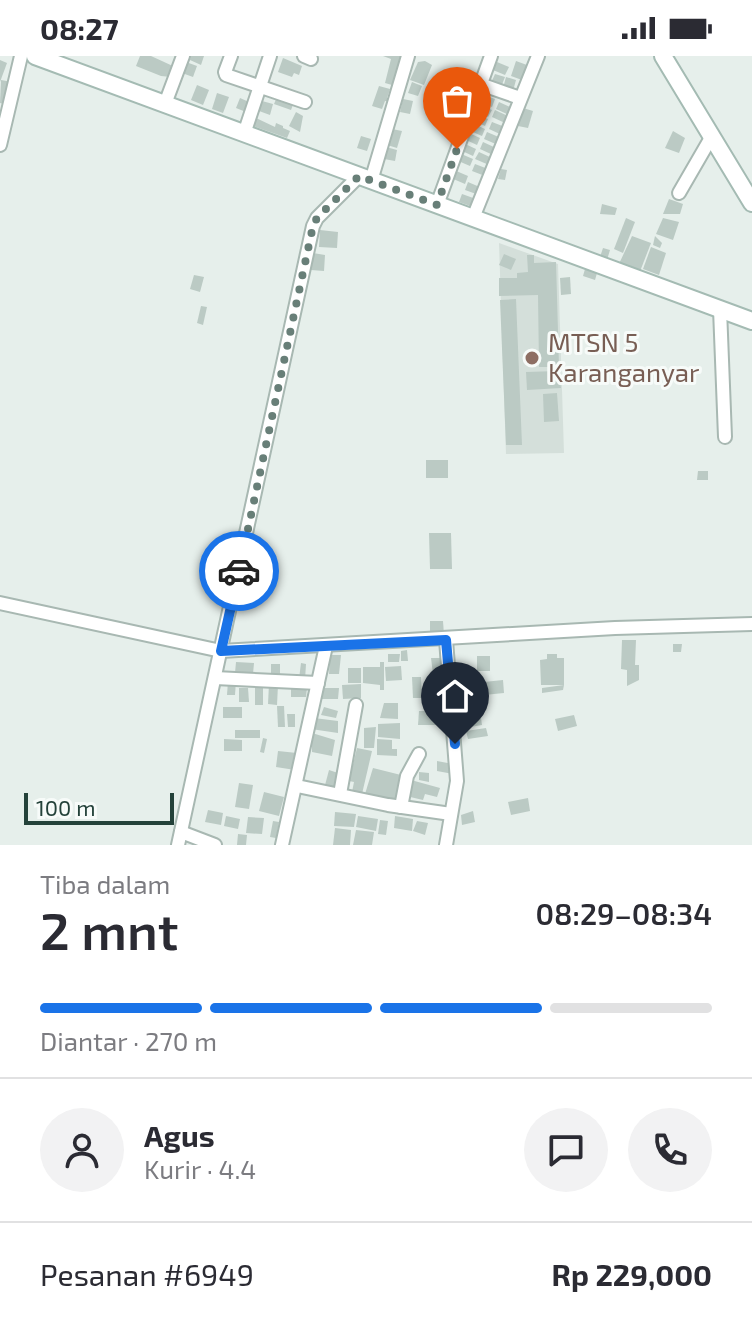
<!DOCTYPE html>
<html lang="id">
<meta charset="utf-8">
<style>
body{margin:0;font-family:"Exo 2",sans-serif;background:#f2f2f3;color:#2b2b33;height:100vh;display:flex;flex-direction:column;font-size:30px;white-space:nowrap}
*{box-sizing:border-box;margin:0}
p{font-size:26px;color:#7c7c81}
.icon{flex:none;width:44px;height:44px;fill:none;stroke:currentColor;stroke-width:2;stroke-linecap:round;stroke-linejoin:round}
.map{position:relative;height:789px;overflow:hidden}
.details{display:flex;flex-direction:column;background:#fff;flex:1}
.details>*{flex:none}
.scale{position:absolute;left:24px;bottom:20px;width:150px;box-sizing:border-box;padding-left:8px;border:4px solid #24423a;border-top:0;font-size:22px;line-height:28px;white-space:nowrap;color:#24423a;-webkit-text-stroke:6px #f7fbf9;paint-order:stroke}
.pin{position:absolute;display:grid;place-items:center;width:68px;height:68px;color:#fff;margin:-82px -34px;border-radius:50% 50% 50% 0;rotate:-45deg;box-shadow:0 0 8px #0007}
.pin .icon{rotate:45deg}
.courier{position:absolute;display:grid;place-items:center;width:80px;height:80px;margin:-40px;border:6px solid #1a73e8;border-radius:50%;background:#fff;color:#222;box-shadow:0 2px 10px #0007}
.head em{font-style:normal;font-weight:600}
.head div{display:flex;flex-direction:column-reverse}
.head{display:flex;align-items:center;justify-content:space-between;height:136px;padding:0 40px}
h1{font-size:52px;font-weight:600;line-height:60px}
.bar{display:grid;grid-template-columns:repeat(4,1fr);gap:12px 8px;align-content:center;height:96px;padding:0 40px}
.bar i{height:10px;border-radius:6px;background:#e1e1e2}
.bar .selected{background:#1a73e8}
.bar p{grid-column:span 4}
.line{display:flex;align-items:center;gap:20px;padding:0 40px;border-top:2px solid #e1e1e2}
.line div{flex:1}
.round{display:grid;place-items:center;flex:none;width:84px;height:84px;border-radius:42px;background:#f2f2f3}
.status{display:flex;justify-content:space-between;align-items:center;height:56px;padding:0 40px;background:#fff;direction:ltr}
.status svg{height:22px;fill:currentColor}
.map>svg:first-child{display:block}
.built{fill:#d4dfda}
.building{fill:#bbcac4}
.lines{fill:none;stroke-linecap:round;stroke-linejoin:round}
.minor-casing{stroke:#a8b8b2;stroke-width:16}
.secondary-casing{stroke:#a4bbb3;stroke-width:20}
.minor{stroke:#fff;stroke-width:12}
.secondary{stroke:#fff;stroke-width:16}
.done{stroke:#687f78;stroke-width:8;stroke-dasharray:0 14.4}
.route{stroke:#1a73e8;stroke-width:10}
.education-dot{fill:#8d6e63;stroke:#f7fbf9;stroke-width:3}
.labels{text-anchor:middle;stroke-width:6;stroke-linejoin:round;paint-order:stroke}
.education-label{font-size:26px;fill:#785e54;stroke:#f7fbf9;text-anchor:start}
</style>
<div class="status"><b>08:27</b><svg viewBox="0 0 49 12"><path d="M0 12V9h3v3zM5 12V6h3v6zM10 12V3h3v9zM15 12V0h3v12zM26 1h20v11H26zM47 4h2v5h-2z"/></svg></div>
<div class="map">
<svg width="752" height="789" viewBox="0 0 752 789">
<rect width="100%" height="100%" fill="#e6efeb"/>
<path class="built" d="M499,187L558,208L564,397L506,398Z"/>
<g class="building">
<path d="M140,0H151L175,11L171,21L161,20L136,10Z"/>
<path d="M191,0H204L201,9L190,4Z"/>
<path d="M383,0H403L392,29L385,27L391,3Z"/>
<path d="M283,2L302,10L299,19L294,17L292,21L278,16Z"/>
<path d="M0,4L7,7L0,26Z"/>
<path d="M425,5L432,9L424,29L410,24L418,6Z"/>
<path d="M516,5L527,9L522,24L511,20Z"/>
<path d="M186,6L197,10L193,21L182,17Z"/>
<path d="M497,6L509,11L505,19L493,14Z"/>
<path d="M495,18L505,21L501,31L491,27Z"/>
<path d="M506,21L516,24L513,35L503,32Z"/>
<path d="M1,24L12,26L8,49L0,47Z"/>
<path d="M412,26L422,30L418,40L408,37Z"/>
<path d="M197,29L209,34L203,49L191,44Z"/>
<path d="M379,30L390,33L387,42L391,43L390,46L385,45L382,53L372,50Z"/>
<path d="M217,37L229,41L223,57L212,53Z"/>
<path d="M478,37L495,43L492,51L478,46Z"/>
<path d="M277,41L294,46L291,54L274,48Z"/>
<path d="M240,42L249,46L246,56L236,52Z"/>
<path d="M403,43L413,45L410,58L400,56Z"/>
<path d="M262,45L273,48L270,59L259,55Z"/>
<path d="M499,46L512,52L509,59L496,53Z"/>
<path d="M478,48L492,54L488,61L475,55Z"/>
<path d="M523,52L533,55L528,72L518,70Z"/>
<path d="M495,54L508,60L505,67L492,61Z"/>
<path d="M296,56L303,60L300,76L289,70Z"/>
<path d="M475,57L488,63L485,70L472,64Z"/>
<path d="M256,62L275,71L276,67L283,70V72L290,75L287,82L253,70Z"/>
<path d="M492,66L505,71L502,79L489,73Z"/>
<path d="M472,67L485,73L482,80L468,74Z"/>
<path d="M392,73L402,75L397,92L387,89Z"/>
<path d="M673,75L685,82L679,97L665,92Z"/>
<path d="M467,76L480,82L477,89L464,83Z"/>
<path d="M487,76L501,82L498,89L484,83Z"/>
<path d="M361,80L371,83L367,95L357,92Z"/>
<path d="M483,86L496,92L493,99L480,93Z"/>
<path d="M463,87L476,93L473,100L460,94Z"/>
<path d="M386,91L397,94L395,105L384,103Z"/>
<path d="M479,96L492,102L489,109L475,103Z"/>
<path d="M459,97L473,103L470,110L456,104Z"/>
<path d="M475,108L488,113L485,120L472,115Z"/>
<path d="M501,113L507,114L505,124L498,123Z"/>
<path d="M454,114L468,120L465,128L451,122Z"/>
<path d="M468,126L482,132L479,139L465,134Z"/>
<path d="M462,138L476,143L473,151L459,146Z"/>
<path d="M669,143L683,148L680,158H663Z"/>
<path d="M602,148L617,152L615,159L600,158Z"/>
<path d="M626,162L635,166L623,197L614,193Z"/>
<path d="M663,162L679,166L673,184L656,178Z"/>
<path d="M320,174L338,176L337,192L319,191Z"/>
<path d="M632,180L651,187L639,218L618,210Z"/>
<path d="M655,180L662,187L660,192L653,189Z"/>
<path d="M651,191L666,197L659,219L643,213Z"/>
<path d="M603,192L610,194L607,204L600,201Z"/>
<path d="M313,197L325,199L324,215L311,214Z"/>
<path d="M504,198L516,203L511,214L499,209Z"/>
<path d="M527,199H534V207L556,206L559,311H539L538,239L499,240V222H517V217L528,216Z"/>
<path d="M585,213L597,217L595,224L583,220Z"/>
<path d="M194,219L204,221L200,236L190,233Z"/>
<path d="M570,221L571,238L561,239L560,222Z"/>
<path d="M516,243L522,389H506L500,244Z"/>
<path d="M201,250L207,251L203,269L197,267Z"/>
<path d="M558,315L561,332L527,334L526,316Z"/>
<path d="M557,337L559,365L544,366L543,338Z"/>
<rect x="426" y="404" width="22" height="18"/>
<path d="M698,415H708V424H697Z"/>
<path d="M429,477H451L452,513H430Z"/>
<path d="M430,565H443L444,579H430Z"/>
<path d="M622,584H636L635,609H639V624L627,630V614L621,613Z"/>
<path d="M673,588H682L681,596H673Z"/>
<path d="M407,594L408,605H401V595Z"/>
<path d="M388,598H400L399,606H388Z"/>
<path d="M547,598H557V602H564V629H541L540,604L547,603Z"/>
<path d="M330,599H341L339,618H329Z"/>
<rect x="477" y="600" width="13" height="15"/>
<path d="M431,602H444V618H433Z"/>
<path d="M236,606L254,607L253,618L235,617Z"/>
<path d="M380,606H384V634H380V629L363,627V611H380Z"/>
<path d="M301,607L306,608L305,624L299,623Z"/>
<rect x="271" y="608" width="9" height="13"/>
<path d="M401,610L402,624L386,625L385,611Z"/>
<rect x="348" y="612" width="13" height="15"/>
<path d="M412,621H421L422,642H413Z"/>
<rect x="463" y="621" width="17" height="18"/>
<path d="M503,624L504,637L484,639V626Z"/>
<path d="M228,625H236L235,639H227Z"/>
<path d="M269,628L278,629L277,649L268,648Z"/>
<path d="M361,628V642L343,643L342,629Z"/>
<path d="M564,629L563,634L542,637V632Z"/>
<path d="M255,631L263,632V649H255Z"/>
<path d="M239,632H248L249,646H239Z"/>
<path d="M291,632H307L306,641H291Z"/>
<path d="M320,632H339L338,643H321Z"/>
<path d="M384,647H398V663L380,662Z"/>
<path d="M277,650H284L285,671H278Z"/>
<rect x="223" y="651" width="19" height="11"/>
<path d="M324,651L338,655L336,662L321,659Z"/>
<path d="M419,655H438L439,669H418Z"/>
<path d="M287,658H295V671H288Z"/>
<path d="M574,659L577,670L558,675L555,663Z"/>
<path d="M314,662L338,665V677L311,673Z"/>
<path d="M481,662L482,669L470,671L469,663Z"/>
<path d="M400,667V683L378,681V668Z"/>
<path d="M376,671L374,692H364V672Z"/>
<path d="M486,672L488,680L468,683L466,675Z"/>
<rect x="235" y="674" width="25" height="8"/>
<path d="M312,677L335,684L332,700L312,696Z"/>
<path d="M263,682L267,683L264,697L260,696Z"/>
<path d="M224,683L242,684V695H224Z"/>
<path d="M377,683L392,684V693H397V700L377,699Z"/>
<path d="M357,692L372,695L362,738L352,736L354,726L349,725Z"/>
<path d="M278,695L297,697L295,714L276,711Z"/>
<path d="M437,705L453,708V718L437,715Z"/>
<path d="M373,712L405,720L397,747L365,738Z"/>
<path d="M329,714L338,717L335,736L324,733Z"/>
<path d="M419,716L429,717V726L419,724Z"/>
<path d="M411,724L440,732L437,741L425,738L423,744L406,740Z"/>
<path d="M239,727L253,729L249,753L235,751Z"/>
<path d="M264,736L284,741L279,760L259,755Z"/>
<path d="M528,742L530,755L511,759L508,746Z"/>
<path d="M208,754L223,757L221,769L205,766Z"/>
<path d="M473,755L475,766L462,769L461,759Z"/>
<path d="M335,756L356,758L354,771L334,770Z"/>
<path d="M226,760L240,763L238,773L224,770Z"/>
<path d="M358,760L378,763L376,775L356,771Z"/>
<path d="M395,760L413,763L412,775L394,772Z"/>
<path d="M248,761L264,762L262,778L246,777Z"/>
<path d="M380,764L388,765L386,779L378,778Z"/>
<path d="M273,765L279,766L276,782L270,781Z"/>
<path d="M417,765L428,767L425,779L413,775Z"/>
<path d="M335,772L351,774L350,789H333Z"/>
<path d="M356,774L374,776L372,789H353Z"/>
<path d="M238,778L247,779L246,789H237Z"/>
</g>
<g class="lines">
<defs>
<g id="minor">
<path d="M231,0L225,16L226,19L305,46"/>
<path d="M304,0L311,3"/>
<path d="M480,28L520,42"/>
<path d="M165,48L183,0"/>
<path d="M244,78L270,0"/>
<path d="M0,89L21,0"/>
<path d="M371,125L408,0"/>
<path d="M679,137L712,80"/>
<path d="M437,149L491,0"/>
<path d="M473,162L538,0"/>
<path d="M720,253L725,381"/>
<path d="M0,547L221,595L615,572L752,568"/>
<path d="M446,584L457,725L446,789"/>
<path d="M215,622L318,627"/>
<path d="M297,730L388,749L451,758"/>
<path d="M340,738L356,649"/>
<path d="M401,751L407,720L419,698"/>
<path d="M181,776L215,789"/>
<path d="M178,789L313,170L317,162L359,120"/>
<path d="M282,789L326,590"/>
</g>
<g id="secondary">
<path d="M35,0L752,265"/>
<path d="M663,0L752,147"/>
</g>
</defs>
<use href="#minor" class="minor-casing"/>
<use href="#secondary" class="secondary-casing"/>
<use href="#minor" class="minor"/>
<use href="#secondary" class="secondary"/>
</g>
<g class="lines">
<path class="done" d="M239,515L313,170L317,162L359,120L437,149L457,93"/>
<path class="route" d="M239,515L221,595L446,584L455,688"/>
</g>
<circle class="education-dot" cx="532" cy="302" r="8"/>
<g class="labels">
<g class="education-label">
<text x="548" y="296">MTSN 5<tspan x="548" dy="30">Karanganyar</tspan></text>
</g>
</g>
</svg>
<div class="scale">100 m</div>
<div class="pin" style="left:457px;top:93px;background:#ea580c"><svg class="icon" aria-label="bag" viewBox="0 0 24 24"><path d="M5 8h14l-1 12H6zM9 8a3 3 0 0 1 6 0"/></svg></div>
<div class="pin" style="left:455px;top:688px;background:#1f2937"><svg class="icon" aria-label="home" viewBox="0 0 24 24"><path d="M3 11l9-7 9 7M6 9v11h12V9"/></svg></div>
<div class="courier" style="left:239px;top:515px"><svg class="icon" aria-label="car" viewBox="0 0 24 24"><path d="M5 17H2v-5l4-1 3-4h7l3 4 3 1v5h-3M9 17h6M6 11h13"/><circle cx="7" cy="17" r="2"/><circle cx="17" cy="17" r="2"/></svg></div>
</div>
<section class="details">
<div class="head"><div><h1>2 mnt</h1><p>Tiba dalam</p></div><em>08:29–08:34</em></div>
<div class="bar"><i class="selected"></i><i class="selected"></i><i class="selected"></i><i></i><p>Diantar · 270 m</p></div>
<div class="line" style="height:144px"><a class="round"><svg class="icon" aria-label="person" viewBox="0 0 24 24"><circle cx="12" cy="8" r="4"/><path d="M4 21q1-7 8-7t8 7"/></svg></a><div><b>Agus</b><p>Kurir · 4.4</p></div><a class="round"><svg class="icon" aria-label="chat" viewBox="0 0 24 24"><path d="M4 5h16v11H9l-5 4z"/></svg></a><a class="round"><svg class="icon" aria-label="phone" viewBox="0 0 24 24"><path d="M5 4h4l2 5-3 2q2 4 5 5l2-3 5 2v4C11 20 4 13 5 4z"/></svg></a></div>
<div class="line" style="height:104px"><div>Pesanan #6949</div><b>Rp 229,000</b></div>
</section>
